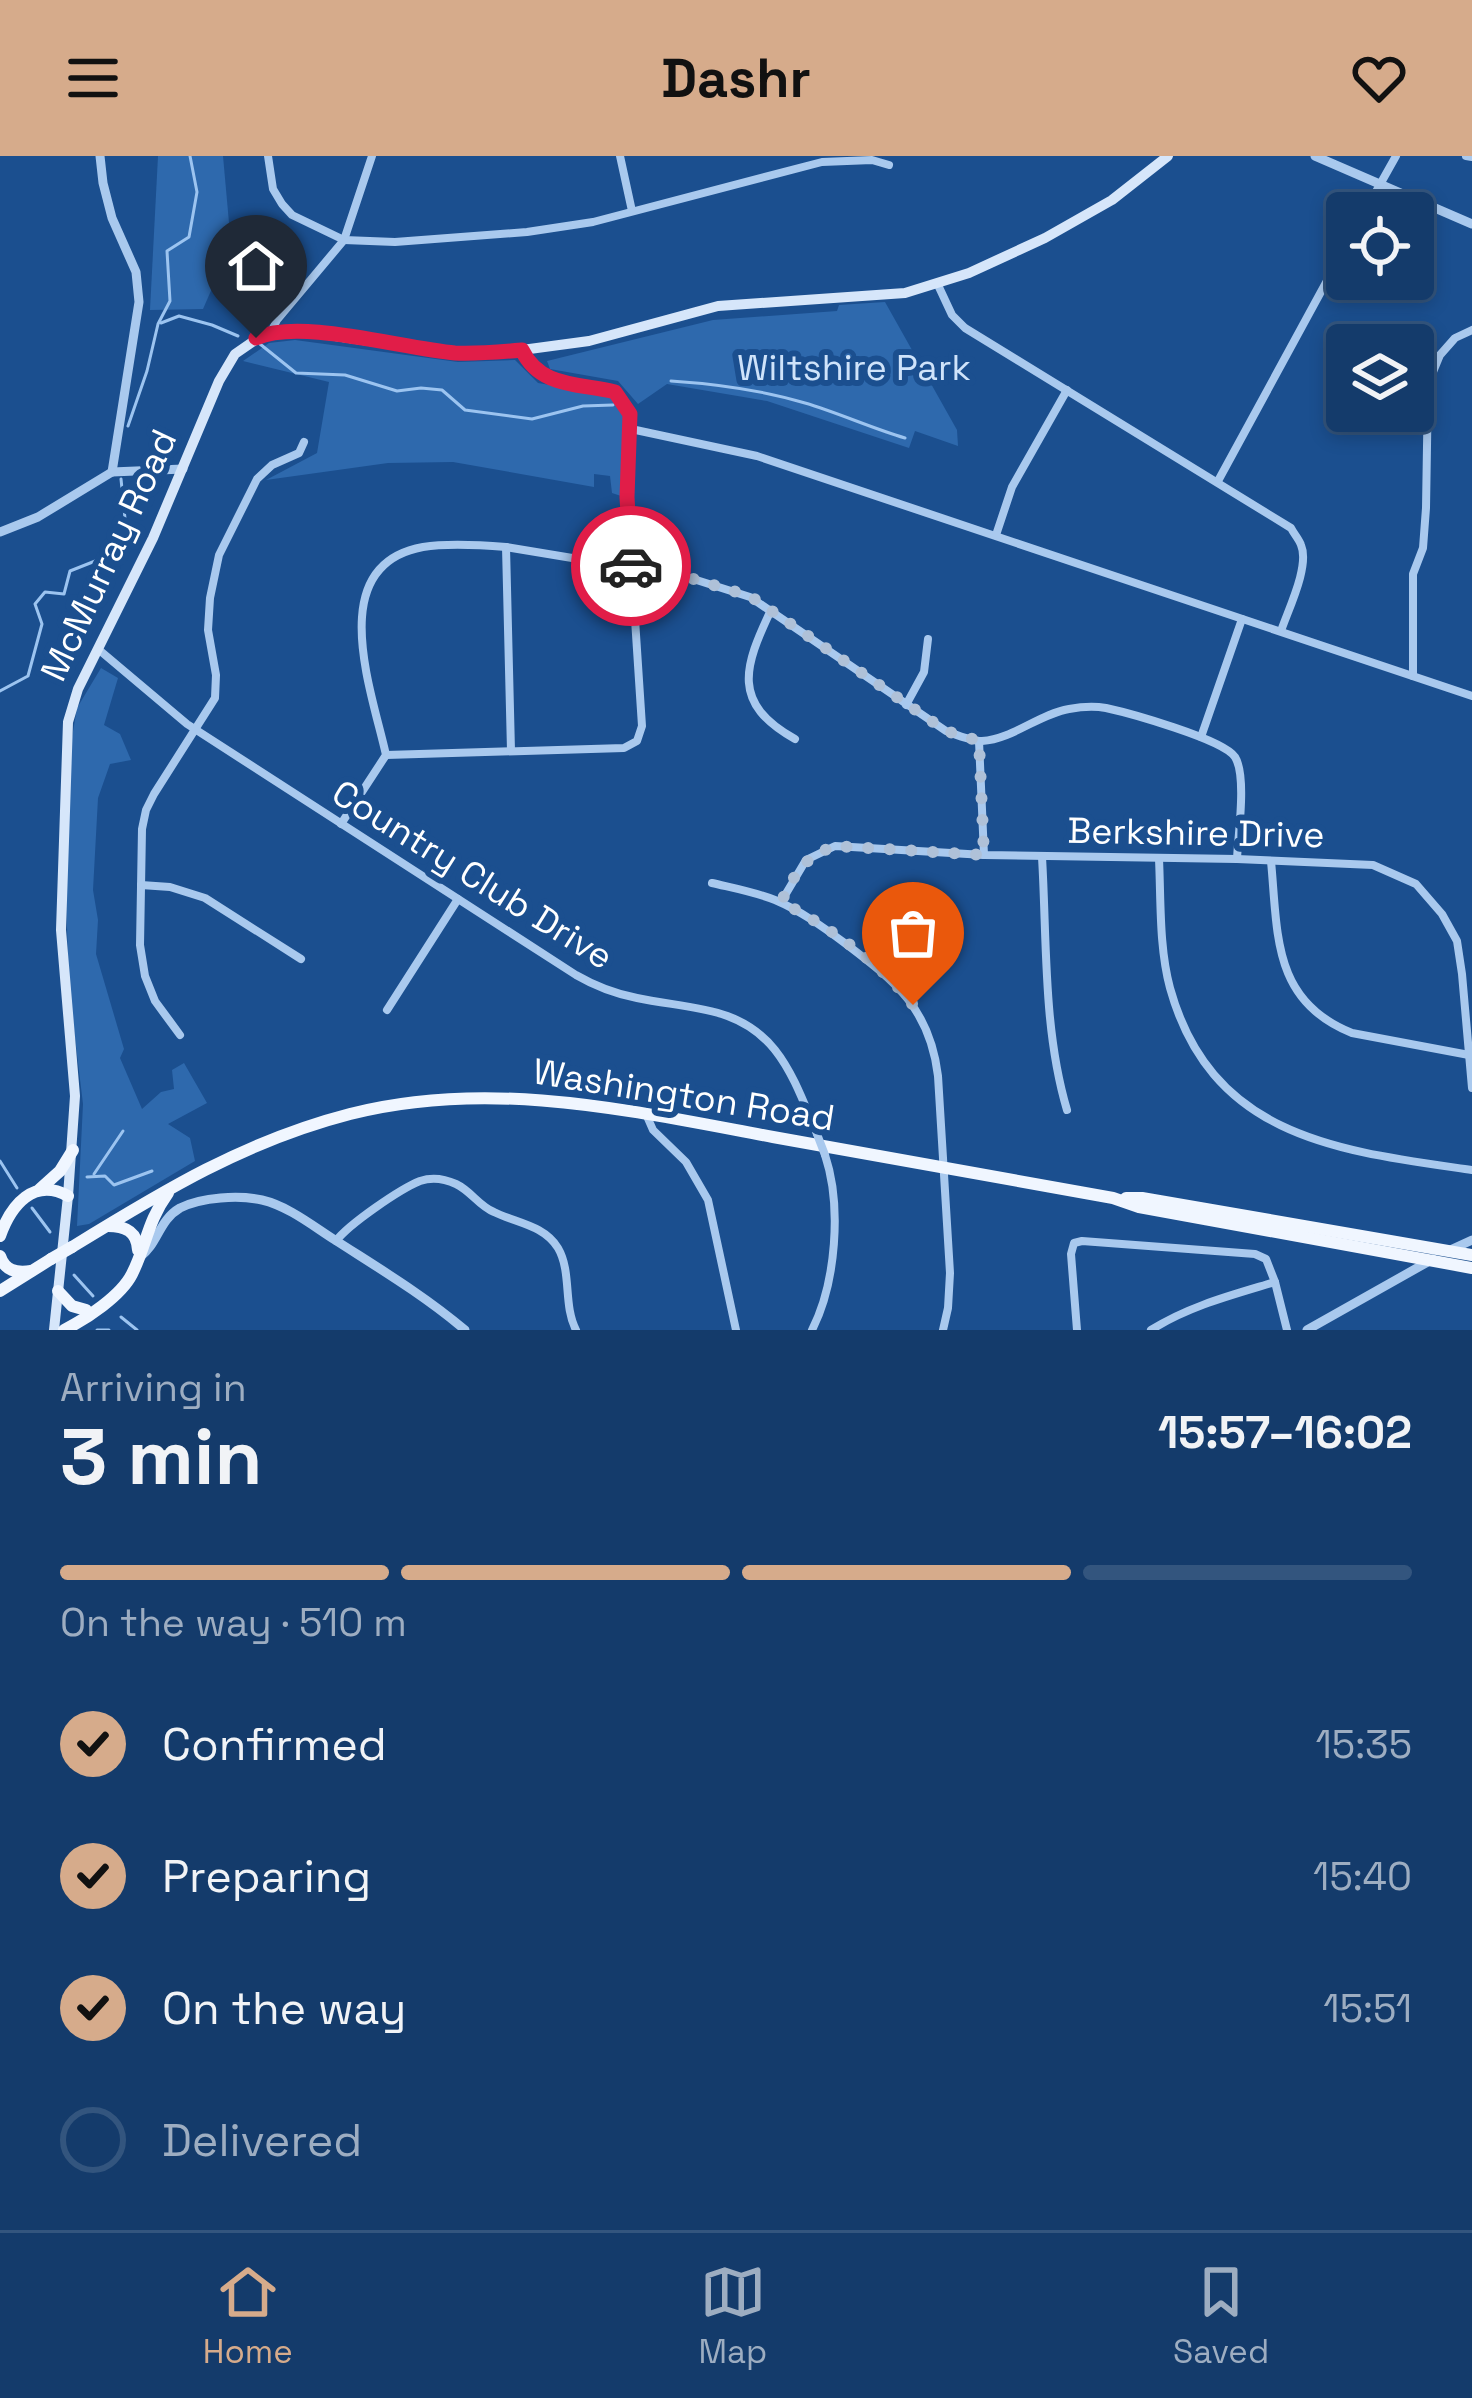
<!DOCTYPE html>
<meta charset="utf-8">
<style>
body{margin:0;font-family:"Space Grotesk",sans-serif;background:#1d4271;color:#f1f3f6;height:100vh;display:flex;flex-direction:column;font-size:45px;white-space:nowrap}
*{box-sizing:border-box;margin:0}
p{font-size:39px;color:#9dadc1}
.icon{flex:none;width:66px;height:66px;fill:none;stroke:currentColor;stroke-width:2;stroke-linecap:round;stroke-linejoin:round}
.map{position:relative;height:1174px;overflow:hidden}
.sheet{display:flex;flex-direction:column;background:#143b6b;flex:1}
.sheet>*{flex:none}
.fabs{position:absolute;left:1326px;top:36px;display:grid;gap:24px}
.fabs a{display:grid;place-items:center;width:108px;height:108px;border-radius:12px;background:#143b6b;box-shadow:0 6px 18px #0003,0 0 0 3px #33557e;font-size:60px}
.pin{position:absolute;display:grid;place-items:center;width:102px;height:102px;color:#fff;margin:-123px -51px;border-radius:50% 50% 50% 0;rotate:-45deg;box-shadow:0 0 12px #0007}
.pin .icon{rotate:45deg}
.courier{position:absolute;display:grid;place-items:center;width:120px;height:120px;margin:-60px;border:9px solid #e11d48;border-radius:50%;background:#fff;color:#222;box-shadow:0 3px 15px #0007}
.headline em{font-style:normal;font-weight:700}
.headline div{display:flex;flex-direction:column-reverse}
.headline{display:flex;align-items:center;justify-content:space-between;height:204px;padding:0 60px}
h1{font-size:78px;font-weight:700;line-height:90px}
.bar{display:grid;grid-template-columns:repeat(4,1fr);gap:18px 12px;align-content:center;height:144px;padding:0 60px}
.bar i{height:15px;border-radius:9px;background:#33557e}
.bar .active{background:#d6ab8b}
.bar p{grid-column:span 4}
ol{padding:0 60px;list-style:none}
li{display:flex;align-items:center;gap:36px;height:132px}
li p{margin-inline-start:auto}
li .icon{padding:12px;border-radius:50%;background:#d6ab8b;color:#111;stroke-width:4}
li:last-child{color:#9dadc1}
li i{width:66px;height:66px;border:6px solid #33557e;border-radius:50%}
header{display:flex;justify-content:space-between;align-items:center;height:156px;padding:0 60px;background:#d6ab8b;color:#111;font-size:54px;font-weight:700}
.tabs{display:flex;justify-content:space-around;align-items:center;height:168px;border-top:3px solid #33557e;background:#143b6b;font-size:33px;color:#9dadc1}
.tabs a{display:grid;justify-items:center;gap:6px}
.tabs .active{color:#d6ab8b}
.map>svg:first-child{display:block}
.green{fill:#2e69ad}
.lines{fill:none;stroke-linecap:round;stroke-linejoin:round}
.stream{stroke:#9cc4f0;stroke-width:3}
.minor{stroke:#a9c9ee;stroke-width:8}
.tertiary{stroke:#a9c9ee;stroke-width:9}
.secondary{stroke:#d6e6fa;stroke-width:10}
.primary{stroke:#f0f6ff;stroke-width:12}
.minor-bridge{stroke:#a9c9ee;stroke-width:8}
.primary-bridge{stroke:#f0f6ff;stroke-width:12}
.done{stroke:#afc1d8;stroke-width:12;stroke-dasharray:0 21.6}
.route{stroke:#e11d48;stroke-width:15}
.labels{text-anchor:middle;stroke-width:12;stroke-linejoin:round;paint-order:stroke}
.park-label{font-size:36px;fill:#cfe3fa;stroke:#1b4f8f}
.street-label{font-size:36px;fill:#fff;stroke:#1b4f8f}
</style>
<header><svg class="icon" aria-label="menu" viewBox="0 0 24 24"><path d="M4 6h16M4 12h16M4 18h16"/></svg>Dashr<svg class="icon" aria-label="heart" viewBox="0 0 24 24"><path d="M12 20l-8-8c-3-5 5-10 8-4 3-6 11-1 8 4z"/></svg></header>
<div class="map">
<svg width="1472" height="1174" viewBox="0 0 1472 1174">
<rect width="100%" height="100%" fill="#1b4f8f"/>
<g class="green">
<path d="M158,0H223L231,89L203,153L150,154Z"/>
<path d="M885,146L957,274L958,290L915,275L909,292L767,245L667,228L638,248L618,225L550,213L547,205L713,164L837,155L839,149Z"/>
<path d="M295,184L458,206L515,204L538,227L605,238L620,247L625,262L621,340L612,337L610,320L594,318V331L453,306L388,307L266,324L317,297L329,226L243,205L269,187Z"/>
<path d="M101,512L118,522L104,569L120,578L131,604L110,608L98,642L93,734L98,764L96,798L124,893L120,902L142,953L161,936L174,933L172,914L184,907L207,947L168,968L190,982L195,1005L89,1068L77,1070L83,948L69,832L66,741L71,587L77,552Z"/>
</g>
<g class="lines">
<g class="stream">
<path d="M161,167L179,160L212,169L238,180"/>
<path d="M260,188L296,217L345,219L397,235L421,232L442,234L465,254L532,263L583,250L613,249"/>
<path d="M671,225C716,228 762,234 805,247C839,257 871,272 905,282"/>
<path d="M128,270L147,215L158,168L170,145L167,95L189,81L197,36L190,0"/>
<path d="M0,535L28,520L42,468L35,448L45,436L64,438L70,415L128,392L121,323"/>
<path d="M0,1005L17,1032"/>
<path d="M94,1018L123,975"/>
<path d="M87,1021L105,1020L114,1029L152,1015"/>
<path d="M32,1052L50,1076"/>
<path d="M74,1119L93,1140"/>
<path d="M121,1161L137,1174"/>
<path d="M97,1174H109"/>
</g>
<g class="minor">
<path d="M268,0L273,33L282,48L292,59L344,84L395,86L527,76L593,66L822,6L872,4L889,9"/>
<path d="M620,0L632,55"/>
<path d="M1466,0L1472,1"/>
<path d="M1364,57L1396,0"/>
<path d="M938,129L952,159L965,172L1291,372C1294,378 1299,383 1301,389C1310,410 1288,454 1281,475"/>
<path d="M271,176L277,164L344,84L372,0"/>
<path d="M631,273L757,300L1472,540"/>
<path d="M1218,325L1347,88"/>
<path d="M996,379L1012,331L1067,234"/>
<path d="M506,391L511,595"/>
<path d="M771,454C744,511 731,547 795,583"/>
<path d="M98,493L187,568L576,819C595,830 616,838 637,842C689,853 739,849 775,894C794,918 805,950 817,978"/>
<path d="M1413,520V418L1423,392L1426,352L1428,228L1440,199L1455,182L1472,174"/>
<path d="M906,549L924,516L928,483"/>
<path d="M1201,581L1242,463"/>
<path d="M979,585L984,699"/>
<path d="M386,599L624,592L637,585L642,570L627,341L630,258L615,237C578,227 540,232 522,194"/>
<path d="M341,668L386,599C372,535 323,409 423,391C449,387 480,389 506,391L687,421L750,441L946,575C957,579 971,585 982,585C1013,583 1039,558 1069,553C1080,551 1094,550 1106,552C1129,557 1223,583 1235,601C1247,620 1238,679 1237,703"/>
<path d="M1042,701C1047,785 1043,873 1067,954"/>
<path d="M1159,703C1161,745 1159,791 1170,832C1212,983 1341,995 1472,1014"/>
<path d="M1271,705C1278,778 1272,845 1352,877L1469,899"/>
<path d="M712,727C733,732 755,736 775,744C801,755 823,771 846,788C896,826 930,853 938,920L950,1117L948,1152L943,1174"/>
<path d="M141,729L170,731L205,742L301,803"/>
<path d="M781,746L806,704L835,690L984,699L1237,703L1373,709L1416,728L1442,758L1457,785L1462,818L1472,932"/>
<path d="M387,854L458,743"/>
<path d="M180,879L155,845L145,820L140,789L142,673L146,654L154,638L215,542L216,519L208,474L210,442L219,399L257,323L272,309L299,297L304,286"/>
<path d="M646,958L653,974L686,1006L708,1044L736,1174"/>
<path d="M336,1085C349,1068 400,1033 420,1025C432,1021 445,1023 456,1028C471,1035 479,1050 494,1056C516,1067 544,1069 558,1092C572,1116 563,1149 576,1174"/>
<path d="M812,1174C836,1127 842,1050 825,999"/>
<path d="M1077,1174L1071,1098L1074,1087L1082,1085L1255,1098L1266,1103L1275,1126L1287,1174"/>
<path d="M1151,1174C1189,1150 1232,1139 1275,1126"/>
</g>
<g class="tertiary">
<path d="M100,0L103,27L112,62L136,116L139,146L112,316"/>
<path d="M1315,0L1472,68"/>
<path d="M0,376L38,361L112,316L183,313"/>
<path d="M1448,1095L1472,1084"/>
<path d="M140,1101C158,1088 159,1064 180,1052C202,1041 239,1039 262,1044C288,1050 313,1070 335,1084C380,1113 425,1140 465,1174"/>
<path d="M1307,1174L1433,1103"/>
</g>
<path class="secondary" d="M54,1174L68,1040L75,940L61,774L68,566L78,533L153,382L219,225L235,198L264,178L294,174L452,197L522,194L589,185L718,150L905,137L969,117L1045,82L1112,44L1168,0"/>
<g class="primary">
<path d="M40,1033L60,1015L73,994"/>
<path d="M1126,1042H1142L1472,1099"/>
<path d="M108,1070C125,1070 137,1075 138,1094"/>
<path d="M0,1080C11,1049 34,1021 68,1040"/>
<path d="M72,1091C163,1035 245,985 350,958C491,922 632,955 773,981C886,1001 999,1022 1113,1042L1139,1051L1472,1112"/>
<path d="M0,1100C5,1115 16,1117 31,1115"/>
<path d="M0,1135L51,1103"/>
<path d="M58,1135L72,1150L86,1154"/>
<path d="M64,1174C86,1163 121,1140 132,1118C147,1088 147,1066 168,1037"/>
</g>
<path class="minor-bridge" d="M817,978L825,999"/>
<path class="primary-bridge" d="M51,1103L72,1091"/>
</g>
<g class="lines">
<path class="done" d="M631,410L632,412L687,421L750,440L946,575L979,585L984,699L835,690C802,702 796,717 781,746C827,769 882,808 913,849"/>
<path class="route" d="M256,182C301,162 403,193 455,197C477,198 500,196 522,194C540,232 579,227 615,236L630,258L627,341L631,410"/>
</g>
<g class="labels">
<g class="park-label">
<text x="854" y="224">Wiltshire Park</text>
</g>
<g class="street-label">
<text transform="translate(108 399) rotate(-65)" y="13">McMurray Road</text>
<text transform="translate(1196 676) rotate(1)" y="13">Berkshire Drive</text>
<text transform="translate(473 718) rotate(32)" y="13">Country Club Drive</text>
<text transform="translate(684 938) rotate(9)" y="13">Washington Road</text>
</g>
</g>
</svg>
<div class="fabs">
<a><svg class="icon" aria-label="locate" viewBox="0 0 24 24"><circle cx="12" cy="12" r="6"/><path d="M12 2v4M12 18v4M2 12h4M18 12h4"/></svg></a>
<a><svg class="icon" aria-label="layers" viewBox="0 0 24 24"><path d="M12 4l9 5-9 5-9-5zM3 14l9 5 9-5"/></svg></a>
</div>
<div class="pin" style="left:913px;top:849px;background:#ea580c"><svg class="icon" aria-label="bag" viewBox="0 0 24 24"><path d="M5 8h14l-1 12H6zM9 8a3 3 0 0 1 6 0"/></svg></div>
<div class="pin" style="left:256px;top:182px;background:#1f2937"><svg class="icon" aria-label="home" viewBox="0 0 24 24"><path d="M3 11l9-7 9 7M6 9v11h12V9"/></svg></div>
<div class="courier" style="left:631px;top:410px"><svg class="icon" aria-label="car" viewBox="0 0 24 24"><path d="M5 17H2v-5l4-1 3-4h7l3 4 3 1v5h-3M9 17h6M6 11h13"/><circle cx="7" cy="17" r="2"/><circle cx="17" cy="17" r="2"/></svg></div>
</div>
<section class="sheet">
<div class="headline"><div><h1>3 min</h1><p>Arriving in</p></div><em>15:57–16:02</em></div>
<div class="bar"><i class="active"></i><i class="active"></i><i class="active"></i><i></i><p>On the way · 510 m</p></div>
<ol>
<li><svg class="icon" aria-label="check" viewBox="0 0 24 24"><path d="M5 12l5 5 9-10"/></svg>Confirmed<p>15:35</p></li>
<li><svg class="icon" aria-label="check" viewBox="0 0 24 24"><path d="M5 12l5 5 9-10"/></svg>Preparing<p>15:40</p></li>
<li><svg class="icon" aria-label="check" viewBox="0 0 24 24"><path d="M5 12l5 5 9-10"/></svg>On the way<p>15:51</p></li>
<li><i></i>Delivered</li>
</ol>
</section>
<nav class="tabs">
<a class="active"><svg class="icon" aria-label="home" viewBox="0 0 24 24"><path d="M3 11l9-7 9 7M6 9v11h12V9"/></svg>Home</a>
<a><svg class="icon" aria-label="map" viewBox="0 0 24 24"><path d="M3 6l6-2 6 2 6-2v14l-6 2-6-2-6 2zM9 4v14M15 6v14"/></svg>Map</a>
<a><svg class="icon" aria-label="saved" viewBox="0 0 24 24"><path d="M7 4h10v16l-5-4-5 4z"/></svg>Saved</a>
</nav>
